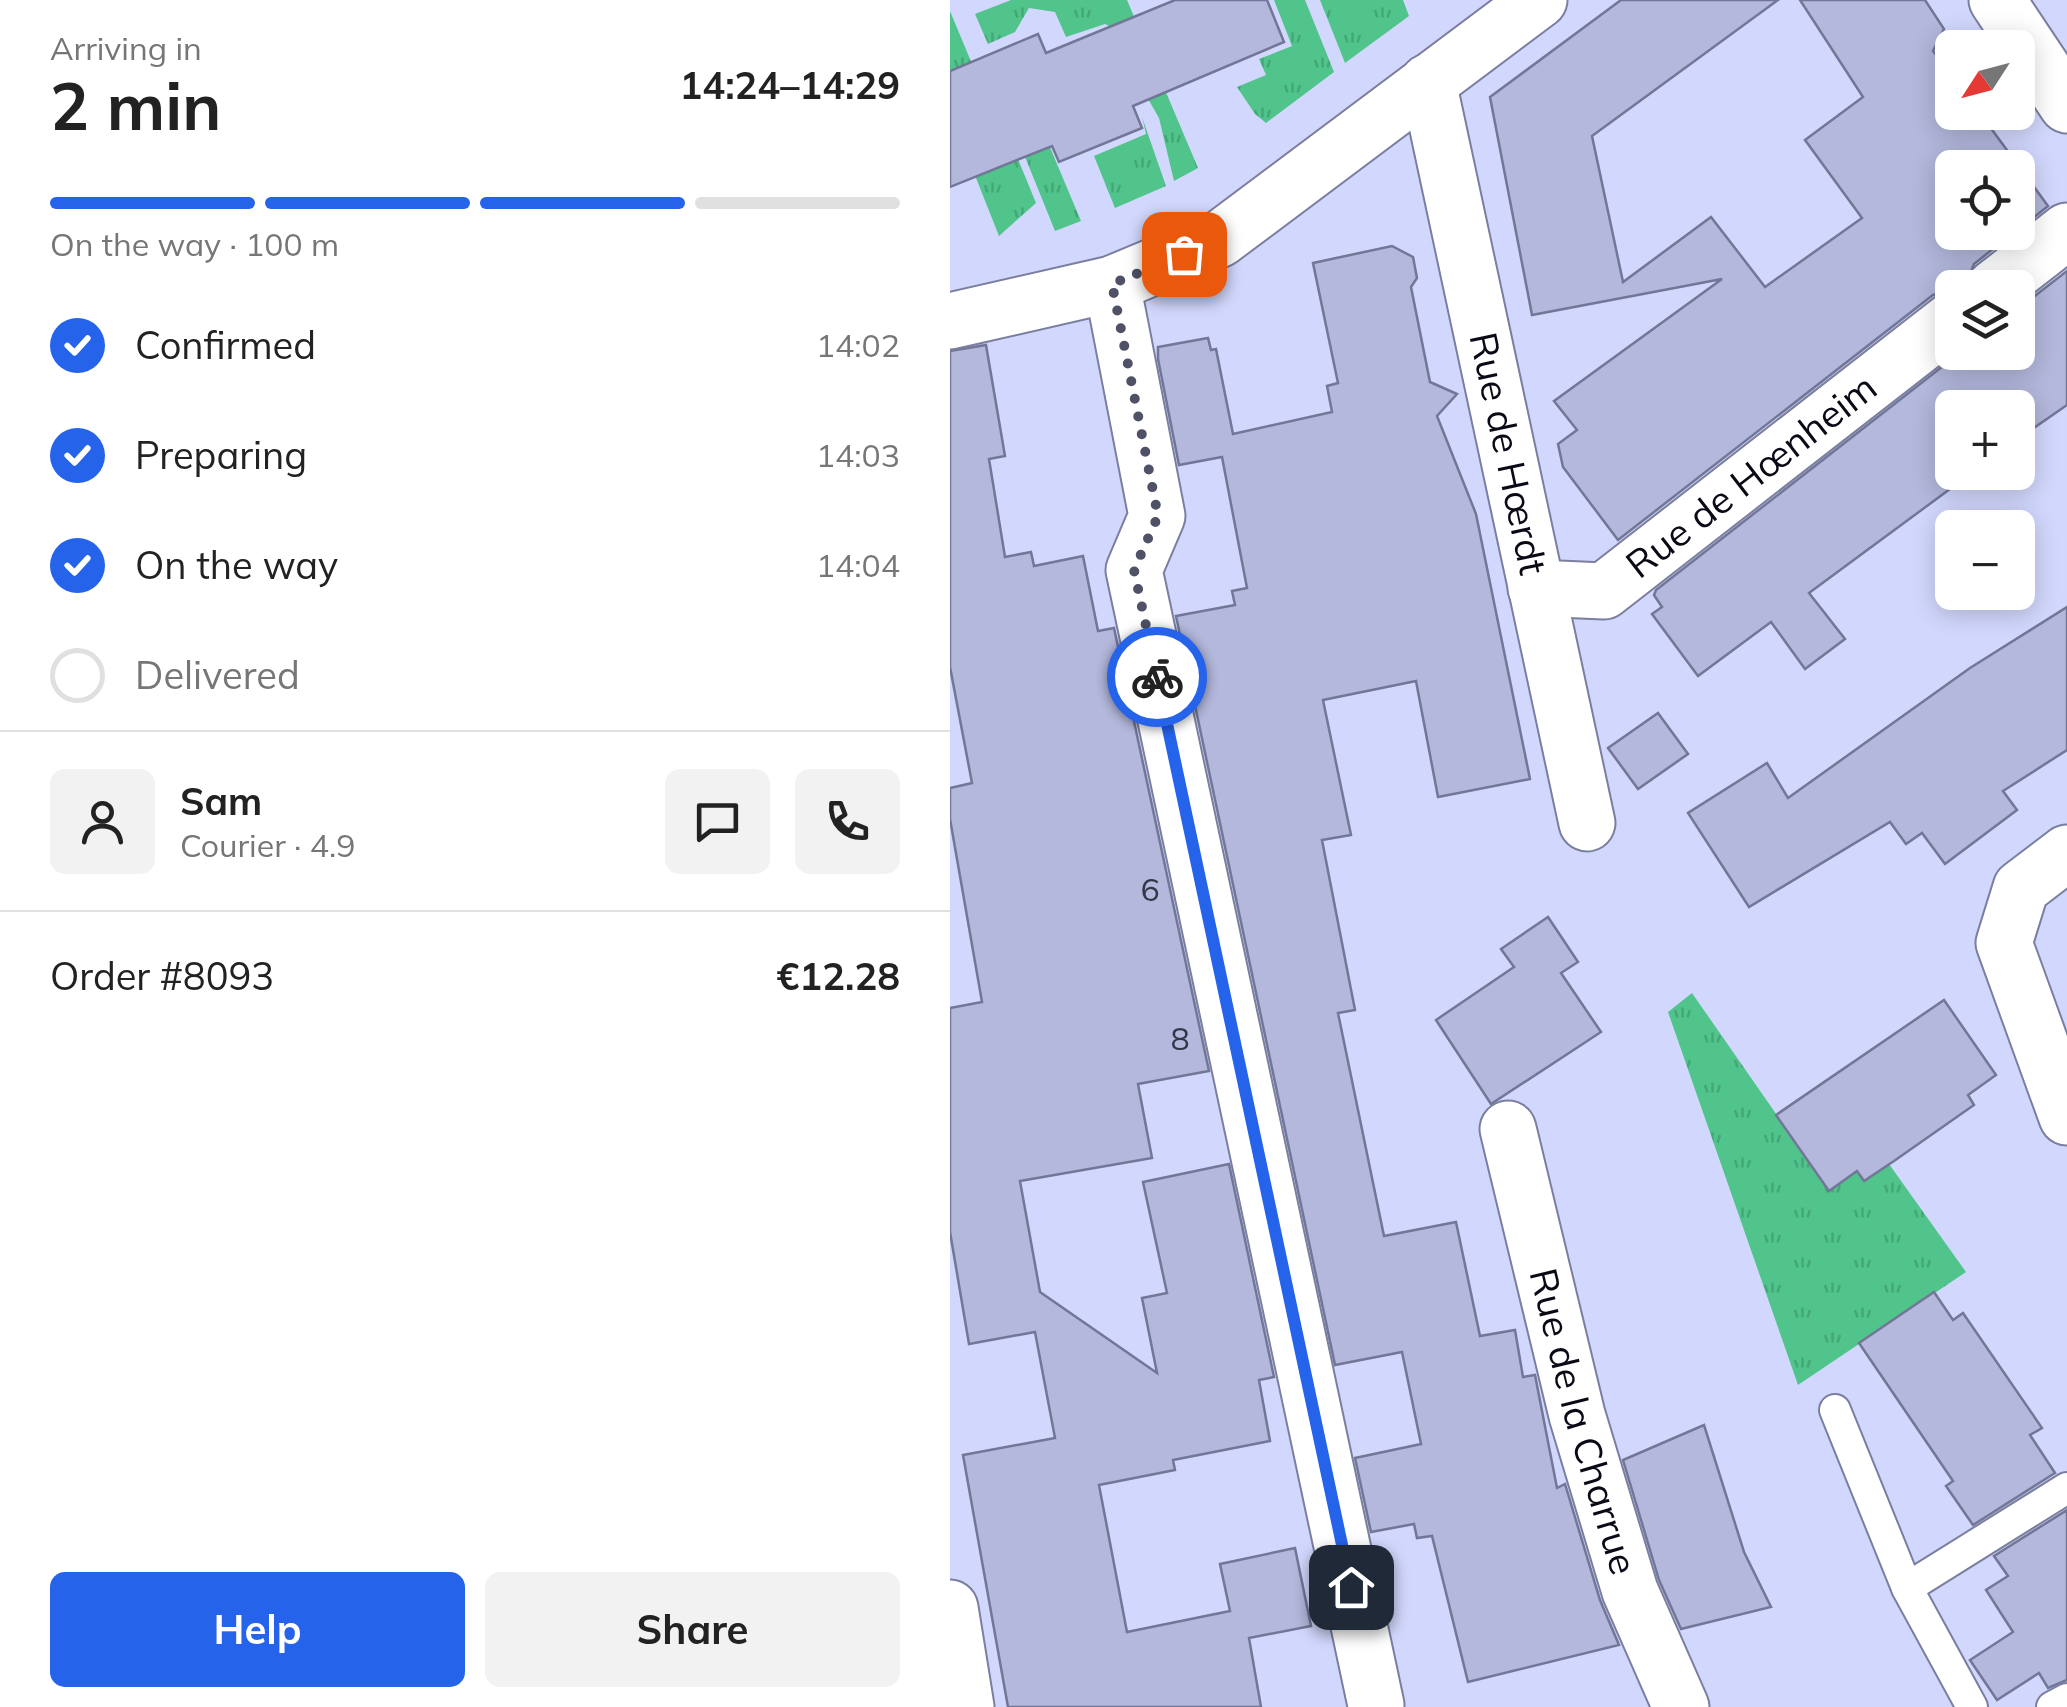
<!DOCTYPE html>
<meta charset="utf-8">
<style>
body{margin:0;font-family:Mulish,sans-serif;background:#f2f2f2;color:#222;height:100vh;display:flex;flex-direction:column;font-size:38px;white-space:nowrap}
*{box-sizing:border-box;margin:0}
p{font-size:32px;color:#767676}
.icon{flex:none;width:55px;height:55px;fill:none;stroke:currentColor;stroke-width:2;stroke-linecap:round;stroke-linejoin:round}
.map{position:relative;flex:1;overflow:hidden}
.details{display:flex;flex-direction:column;background:#fff;width:950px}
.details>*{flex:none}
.needle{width:65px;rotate:234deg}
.fabs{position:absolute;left:985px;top:30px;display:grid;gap:20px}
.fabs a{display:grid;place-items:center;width:100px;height:100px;border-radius:15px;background:#fff;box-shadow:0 5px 25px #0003;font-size:50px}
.pin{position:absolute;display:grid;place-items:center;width:85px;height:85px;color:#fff;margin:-42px;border-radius:20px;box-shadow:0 5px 15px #0006}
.courier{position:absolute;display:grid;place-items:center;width:100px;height:100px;margin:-50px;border:8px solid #2563eb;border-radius:50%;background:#fff;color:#222;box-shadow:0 2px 12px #0007}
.overview em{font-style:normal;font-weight:700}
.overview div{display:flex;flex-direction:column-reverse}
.overview{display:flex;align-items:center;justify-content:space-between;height:170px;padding:0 50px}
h1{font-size:65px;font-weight:700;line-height:75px}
.bar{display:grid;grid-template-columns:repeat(4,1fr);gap:15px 10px;align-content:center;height:120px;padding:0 50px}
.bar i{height:12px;border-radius:8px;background:#e0e0e0}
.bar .selected{background:#2563eb}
.bar p{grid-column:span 4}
.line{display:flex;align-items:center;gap:25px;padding:0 50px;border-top:2px solid #e0e0e0}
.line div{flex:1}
.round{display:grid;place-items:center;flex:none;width:105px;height:105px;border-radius:15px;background:#f2f2f2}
ol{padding:0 50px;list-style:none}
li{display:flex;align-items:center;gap:30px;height:110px}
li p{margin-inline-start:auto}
li .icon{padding:10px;border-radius:50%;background:#2563eb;color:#fff;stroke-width:4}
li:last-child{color:#767676}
li i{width:55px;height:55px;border:5px solid #e0e0e0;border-radius:50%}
.action{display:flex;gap:20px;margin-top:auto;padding:20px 50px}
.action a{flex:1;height:115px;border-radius:15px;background:#2563eb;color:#fff;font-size:40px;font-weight:700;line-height:115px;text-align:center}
.action a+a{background:#f2f2f2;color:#222}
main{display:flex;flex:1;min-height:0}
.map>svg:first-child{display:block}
.grass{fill:url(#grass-tufts)}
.building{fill:#b3b8dc;stroke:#727697;stroke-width:2.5}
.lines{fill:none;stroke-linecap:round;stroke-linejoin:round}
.service-casing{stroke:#7a7fa0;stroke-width:34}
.minor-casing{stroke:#7a7fa0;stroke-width:59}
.service{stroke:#fff;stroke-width:30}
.minor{stroke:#fff;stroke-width:55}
.done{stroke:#4f5267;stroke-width:10;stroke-dasharray:0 18}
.route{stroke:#2563eb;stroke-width:12}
.labels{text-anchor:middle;stroke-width:9;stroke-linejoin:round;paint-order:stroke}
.number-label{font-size:32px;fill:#343648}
.street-label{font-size:38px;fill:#090a16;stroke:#e2e6fd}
</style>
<main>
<section class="details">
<div class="overview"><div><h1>2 min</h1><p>Arriving in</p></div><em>14:24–14:29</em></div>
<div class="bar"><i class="selected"></i><i class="selected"></i><i class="selected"></i><i></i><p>On the way · 100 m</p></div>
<ol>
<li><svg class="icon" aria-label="check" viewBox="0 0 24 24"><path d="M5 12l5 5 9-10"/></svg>Confirmed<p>14:02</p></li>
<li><svg class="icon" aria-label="check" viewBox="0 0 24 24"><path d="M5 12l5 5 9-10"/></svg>Preparing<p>14:03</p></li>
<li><svg class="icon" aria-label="check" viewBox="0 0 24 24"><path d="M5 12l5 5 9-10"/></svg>On the way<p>14:04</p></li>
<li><i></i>Delivered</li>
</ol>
<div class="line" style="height:180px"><a class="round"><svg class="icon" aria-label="person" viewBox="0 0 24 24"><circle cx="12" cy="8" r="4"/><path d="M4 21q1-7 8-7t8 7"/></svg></a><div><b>Sam</b><p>Courier · 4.9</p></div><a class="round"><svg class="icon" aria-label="chat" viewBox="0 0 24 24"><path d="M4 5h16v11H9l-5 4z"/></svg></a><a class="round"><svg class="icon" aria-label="phone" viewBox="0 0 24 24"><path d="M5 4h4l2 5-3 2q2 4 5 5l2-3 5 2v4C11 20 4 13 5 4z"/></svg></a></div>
<div class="line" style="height:130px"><div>Order #8093</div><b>€12.28</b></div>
<div class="action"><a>Help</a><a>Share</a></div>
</section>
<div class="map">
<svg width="1117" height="1707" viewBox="0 0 1117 1707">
<defs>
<pattern id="grass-tufts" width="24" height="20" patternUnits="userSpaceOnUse" patternTransform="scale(2.5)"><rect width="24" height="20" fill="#50c48b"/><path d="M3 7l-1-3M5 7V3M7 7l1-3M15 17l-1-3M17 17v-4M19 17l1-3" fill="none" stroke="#44a777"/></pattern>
</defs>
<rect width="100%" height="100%" fill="#d2d8fd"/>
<g class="grass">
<path d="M61,0H177L248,168L224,181L209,118L181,69L167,30L155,24L116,37L105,12L79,8L65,32L38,44L25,14Z"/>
<path d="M324,0H355L384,72L316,123L305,114L287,87L316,75L309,59L342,46Z"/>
<path d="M370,0H453L459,16L395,63Z"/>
<path d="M0,11L25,71L0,73Z"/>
<path d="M70,76L131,221L105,231L46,85Z"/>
<path d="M49,113L86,203L49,236L7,130Z"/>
<path d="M192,117L216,186L165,208L144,156L196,134Z"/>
<path d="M742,993L879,1190L907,1171L915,1181L939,1164L1016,1272L848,1385L718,1012Z"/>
</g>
<g class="building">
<path d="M225,0H317L334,42L183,106L192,128L109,162L102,146L0,187V71L88,34L96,53Z"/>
<path d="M671,0H828L642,136L673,282L761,217L815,287L912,218L855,140L913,97L850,0H975L994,29L983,51L1002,77V112H1029L1098,206L1068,230V168H1002V232H1064L1024,264L1014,288L983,295L668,540L613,467L608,444L627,430L604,401L772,279L582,315L540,97Z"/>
<path d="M442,246L463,257L467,278L461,287L480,382L507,394L487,416L526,514L580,779L488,797L466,681L373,700L401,835L372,840L405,1010L388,1013L434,1236L506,1222L530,1336L565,1330L573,1377L585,1375L607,1488L615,1484L650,1600L669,1645L518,1682L482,1536L467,1538L464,1524L421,1532L405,1458L471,1444L452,1352L385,1365L226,616L285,605L282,591L297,588L272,457L229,465L208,359V347L258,338L261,350L266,349L283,434L382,412L377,386L388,383L363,263Z"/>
<path d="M1117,271V405L1068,439V408H1002V472H1023L859,593L895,639L855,669L821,622L748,676L702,614L712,607L704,595L706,590L1011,352H1068V309Z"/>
<path d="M36,345L55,456L39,459L55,557L81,552L84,566L133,556L148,631L164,628L259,1071L188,1084L202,1158L70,1181L90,1292L207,1373L192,1298L217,1293L193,1182L279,1164L324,1377L309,1380L320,1441L223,1460L225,1470L149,1485L177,1632L280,1611L270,1564L345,1548L361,1626L299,1638L311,1707H58L13,1455L105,1438L85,1332L19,1344L0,1232V1008L32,1002L0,819V788L22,783L0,667V351Z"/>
<path d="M1117,607V750L1053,791L1067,810L995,864L972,833L956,844L940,822L799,907L738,813L817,763L838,798L1020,668Z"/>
<path d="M708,713L738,754L688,789L658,748Z"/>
<path d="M598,917L628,962L611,973L651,1032L541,1104L486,1020L564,967L551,949Z"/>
<path d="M994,1000L1046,1075L1018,1095L1024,1105L944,1161L914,1181L907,1171L879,1191L826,1115Z"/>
<path d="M984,1292L1003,1320L1013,1313L1092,1428L1080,1435L1105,1473L1023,1525L996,1486L1003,1481L909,1343Z"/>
<path d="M754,1425L794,1552L821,1607L731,1629L709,1580L673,1460Z"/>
<path d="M1117,1510V1680L1098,1688L1089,1673L1047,1700L1020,1660L1063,1632L1036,1590L1058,1576L1044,1556Z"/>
</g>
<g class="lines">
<defs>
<g id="service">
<path d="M885,1410L957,1588L1022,1707"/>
<path d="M957,1588L1117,1488"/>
<path d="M1102,1707L1117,1699"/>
</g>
<g id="minor">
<path d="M1047,0L1117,105"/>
<path id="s1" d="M478,82L637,823"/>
<path d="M162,284L207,516L184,570L426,1705"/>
<path d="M1044,288L1117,231"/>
<path d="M0,321L162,284L270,239L589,0"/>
<path id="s2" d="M586,588L654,591L1002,320"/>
<path d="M1117,853L1071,888L1054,943L1117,1117"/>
<path id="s3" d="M558,1129L627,1415L680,1591L731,1707"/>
<path d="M0,1608L16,1707"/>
</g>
</defs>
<use href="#service" class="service-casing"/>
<use href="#minor" class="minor-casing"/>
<use href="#service" class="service"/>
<use href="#minor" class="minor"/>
</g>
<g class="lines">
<path class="done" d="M207,677L184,570L208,516L162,284L234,254"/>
<path class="route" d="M207,677L401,1587"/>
</g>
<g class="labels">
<g class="number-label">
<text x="200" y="901">6</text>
<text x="230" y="1050">8</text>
</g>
<g class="street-label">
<text dy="13" stroke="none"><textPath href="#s1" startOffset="380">Rue de Hœrdt</textPath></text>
<text dy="13" stroke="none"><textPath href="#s2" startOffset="255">Rue de Hœnheim</textPath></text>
<text dy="13" stroke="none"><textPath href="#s3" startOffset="302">Rue de la Charrue</textPath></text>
</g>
</g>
</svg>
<div class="fabs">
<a><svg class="needle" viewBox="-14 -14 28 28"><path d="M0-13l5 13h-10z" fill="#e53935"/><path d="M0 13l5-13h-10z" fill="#767676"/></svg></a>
<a><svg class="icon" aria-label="locate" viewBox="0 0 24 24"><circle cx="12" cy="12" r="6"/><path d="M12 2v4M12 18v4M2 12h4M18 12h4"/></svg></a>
<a><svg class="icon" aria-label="layers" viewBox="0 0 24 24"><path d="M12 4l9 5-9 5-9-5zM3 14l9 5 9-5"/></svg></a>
<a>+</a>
<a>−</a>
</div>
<div class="pin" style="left:234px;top:254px;background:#ea580c"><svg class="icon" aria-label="bag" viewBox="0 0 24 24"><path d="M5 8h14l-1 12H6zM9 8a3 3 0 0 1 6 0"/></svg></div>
<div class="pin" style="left:401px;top:1587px;background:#1f2937"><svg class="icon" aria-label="home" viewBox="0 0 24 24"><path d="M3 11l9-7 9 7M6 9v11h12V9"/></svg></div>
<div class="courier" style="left:207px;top:677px"><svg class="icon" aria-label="bike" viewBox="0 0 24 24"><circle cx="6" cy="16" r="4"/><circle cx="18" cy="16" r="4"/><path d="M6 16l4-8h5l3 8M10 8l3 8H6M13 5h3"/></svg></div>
</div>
</main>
